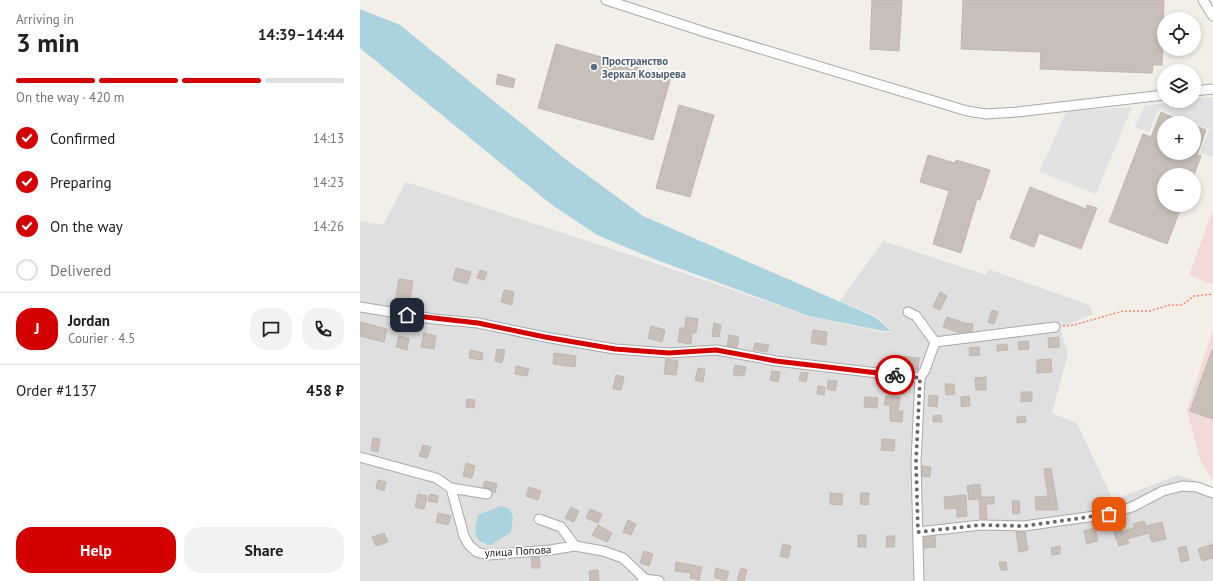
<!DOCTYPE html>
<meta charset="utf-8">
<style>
body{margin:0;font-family:"PT Sans",sans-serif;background:#f2f2f2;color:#202124;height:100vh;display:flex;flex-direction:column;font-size:15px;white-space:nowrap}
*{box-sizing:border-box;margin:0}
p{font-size:13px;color:#757577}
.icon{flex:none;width:22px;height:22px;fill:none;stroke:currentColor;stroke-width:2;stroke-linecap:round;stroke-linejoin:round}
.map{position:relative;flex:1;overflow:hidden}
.side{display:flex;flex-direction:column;background:#fff;width:360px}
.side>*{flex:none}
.controls{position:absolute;left:797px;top:12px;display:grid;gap:8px}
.controls a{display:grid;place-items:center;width:44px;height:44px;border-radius:50%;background:#fff;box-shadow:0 2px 6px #0003;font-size:20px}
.pin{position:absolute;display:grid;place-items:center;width:34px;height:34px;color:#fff;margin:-17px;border-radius:8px;box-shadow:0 2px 6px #0006}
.courier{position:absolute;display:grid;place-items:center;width:40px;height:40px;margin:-20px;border:3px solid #d40000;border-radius:50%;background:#fff;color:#222;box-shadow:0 1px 5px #0007}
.overview em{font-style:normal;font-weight:700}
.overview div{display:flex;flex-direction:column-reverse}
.overview{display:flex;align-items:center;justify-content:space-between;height:68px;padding:0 16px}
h1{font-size:26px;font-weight:700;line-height:30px}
.bar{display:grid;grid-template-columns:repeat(4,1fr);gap:6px 4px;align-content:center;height:48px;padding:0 16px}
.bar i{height:5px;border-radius:3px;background:#e0e0e0}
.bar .active{background:#d40000}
.bar p{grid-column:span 4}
.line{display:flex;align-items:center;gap:10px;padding:0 16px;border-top:1px solid #e0e0e0}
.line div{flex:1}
.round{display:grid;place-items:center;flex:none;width:42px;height:42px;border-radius:16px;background:#f2f2f2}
ol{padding:0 16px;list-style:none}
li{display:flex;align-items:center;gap:12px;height:44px}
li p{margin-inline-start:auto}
li .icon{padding:4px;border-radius:50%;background:#d40000;color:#fff;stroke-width:4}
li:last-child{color:#757577}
li i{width:22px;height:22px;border:2px solid #e0e0e0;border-radius:50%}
.button{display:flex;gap:8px;margin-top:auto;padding:8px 16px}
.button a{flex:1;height:46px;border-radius:16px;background:#d40000;color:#fff;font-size:16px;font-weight:700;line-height:46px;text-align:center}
.button a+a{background:#f2f2f2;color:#202124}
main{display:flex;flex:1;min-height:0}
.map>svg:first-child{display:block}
.residential{fill:#e0dfdf}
.commercial{fill:#f2dad9}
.parking{fill:#e2e2e2}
.water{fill:#aad3df}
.building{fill:#c7bfb8;stroke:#c4b6ab}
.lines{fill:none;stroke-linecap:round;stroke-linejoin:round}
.minor-casing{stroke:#a9a9a9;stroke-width:11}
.path{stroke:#fa8072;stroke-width:1.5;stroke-dasharray:2 2;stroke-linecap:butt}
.minor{stroke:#fff;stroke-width:9}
.done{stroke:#6b6a68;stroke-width:4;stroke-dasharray:0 7.2}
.route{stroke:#d40000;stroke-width:5}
.service-dot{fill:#5c6f8a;stroke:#fff;stroke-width:1.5}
.labels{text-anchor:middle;stroke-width:3.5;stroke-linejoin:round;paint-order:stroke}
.service-label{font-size:11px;font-weight:bold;fill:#4e5e75;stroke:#fff;text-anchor:start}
.street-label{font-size:11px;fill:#222;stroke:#fff}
</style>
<main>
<section class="side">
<div class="overview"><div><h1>3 min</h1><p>Arriving in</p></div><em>14:39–14:44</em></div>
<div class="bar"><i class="active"></i><i class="active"></i><i class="active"></i><i></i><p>On the way · 420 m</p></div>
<ol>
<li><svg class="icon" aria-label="check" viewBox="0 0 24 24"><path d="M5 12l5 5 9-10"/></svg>Confirmed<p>14:13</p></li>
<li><svg class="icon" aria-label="check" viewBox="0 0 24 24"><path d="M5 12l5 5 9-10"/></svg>Preparing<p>14:23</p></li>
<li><svg class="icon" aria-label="check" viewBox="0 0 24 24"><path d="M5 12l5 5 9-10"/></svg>On the way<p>14:26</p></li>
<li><i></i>Delivered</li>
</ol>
<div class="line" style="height:72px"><b class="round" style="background:#d40000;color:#fff">J</b><div><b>Jordan</b><p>Courier · 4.5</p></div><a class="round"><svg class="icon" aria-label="chat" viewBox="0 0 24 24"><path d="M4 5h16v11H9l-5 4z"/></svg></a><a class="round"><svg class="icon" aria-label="phone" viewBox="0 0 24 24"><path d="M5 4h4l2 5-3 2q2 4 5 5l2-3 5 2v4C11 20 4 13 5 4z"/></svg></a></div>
<div class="line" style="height:52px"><div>Order #1137</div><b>458 ₽</b></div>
<div class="button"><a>Help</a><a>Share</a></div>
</section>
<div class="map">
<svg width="853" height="581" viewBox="0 0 853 581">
<rect width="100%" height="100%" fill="#f2efe9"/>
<path class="residential" d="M46,182L280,258L448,316L522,332H532L516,316L480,301L523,241L626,275L628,269L729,305L733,314L700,328L708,354L692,413L717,423L753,500L818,475L853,487V581H0V221L23,225Z"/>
<g class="commercial">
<path d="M853,210V285L829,275Z"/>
<path d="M853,329V480L840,460L827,410Z"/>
</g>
<g class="parking">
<path d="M853,97V157L841,153L849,129L798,109L789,132L775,127L785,105L834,101V99Z"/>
<path d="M772,107L736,194L679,172L707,111Z"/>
</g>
<g class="water">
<path d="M0,9L40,25L204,158L283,216L515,317L531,331H523L449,316L294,259L237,235L192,205L0,48Z"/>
<path d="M141,506L150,509L153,518L151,532L131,545C112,542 114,530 118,515Z"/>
</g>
<g class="building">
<path d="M512,0H542L539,51L510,49Z"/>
<path d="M603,0H804L802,65H793L792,73L680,69L681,52L601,49Z"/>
<path d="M196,44L311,77L293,140L178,108Z"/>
<path d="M138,74L155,79L153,88L136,84Z"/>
<path d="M319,105L354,115L330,197L296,188Z"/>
<path d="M801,112L827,123H804V153H834V125L846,130L837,155L841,156L834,175H804V205H822L807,244L749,222L783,134L791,137Z"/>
<path d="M568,155L595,163L596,160L630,170L620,200L617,199L601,253L573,244L589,191L560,182Z"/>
<path d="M670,187L726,209L727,205L737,208L721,249L679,233L674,247L650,238Z"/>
<path d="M96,268L111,272L107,284L93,280Z"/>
<path d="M120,270L127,272L124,280L117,278Z"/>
<path d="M39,279L53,281L49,304L35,302Z"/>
<path d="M144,290L154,292L152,305L141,302Z"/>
<path d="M580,292L587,296L580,310L573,307Z"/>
<path d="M632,310L638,312L634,324L628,322Z"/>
<path d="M326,317L338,319L336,333H332L331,344L318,342L320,328H325Z"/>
<path d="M587,317L604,323L613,324L612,331L600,333L583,327Z"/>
<path d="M0,322L27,329L24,342L0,336Z"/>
<path d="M354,323L361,325L359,337L352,336Z"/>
<path d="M291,326L305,330L302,342L288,338Z"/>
<path d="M453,330L467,332L466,345L451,343Z"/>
<path d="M64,333L76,336L74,349L61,347Z"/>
<path d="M369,335L379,337L377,348L367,346Z"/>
<path d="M39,336L49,339L47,350L36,347Z"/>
<path d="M699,337V347L689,348L688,338Z"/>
<path d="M668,341L669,349L659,350L658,342Z"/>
<path d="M395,343L409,345L407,352L393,350Z"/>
<path d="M647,344L648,350L637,351V345Z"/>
<path d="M619,347L620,355L610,356L609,348Z"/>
<path d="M137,349L145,350L142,363L135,361Z"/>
<path d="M110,350L123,353L122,360L109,358Z"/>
<path d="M852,350H853V419L830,411Z"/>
<path d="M194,353L216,356L215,367L193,364Z"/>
<path d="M540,356L559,358L558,370L539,369Z"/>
<path d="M306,359L318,361L316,375L304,374Z"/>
<path d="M691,359L692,372L677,373V360Z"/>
<path d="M375,365L386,367L384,376L373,375Z"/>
<path d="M156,366L169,369L167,376L155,374Z"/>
<path d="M338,368L345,369L343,382L335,380Z"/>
<path d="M412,371L420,372L418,382L410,380Z"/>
<path d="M441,372L448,373L446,382L439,380Z"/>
<path d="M256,375L264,377L261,390L253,389Z"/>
<path d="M626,377V390H616L615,378Z"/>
<path d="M468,380L477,381L475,391L467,389Z"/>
<path d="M585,384H594L595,394L586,395Z"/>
<path d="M458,386L465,387L464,395L457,394Z"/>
<path d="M661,392H672V401L661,402Z"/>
<path d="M569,395L578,396L577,407L568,406Z"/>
<path d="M526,396L540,397L538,411H543L542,422L530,421V405H524Z"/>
<path d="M609,396L610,406L601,407V397Z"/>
<path d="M505,397L518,398L517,408L504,407Z"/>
<path d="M107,399L115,400L114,408L106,407Z"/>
<path d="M581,415L582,422H573V416Z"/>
<path d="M665,416L666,422L657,423V417Z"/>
<path d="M13,438L20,439L18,452L11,450Z"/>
<path d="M522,439L535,440L534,451L521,450Z"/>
<path d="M63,445L71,447L67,458L59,456Z"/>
<path d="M106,463L115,466L112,478L103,476Z"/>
<path d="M562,466L571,467L570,477L562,476Z"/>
<path d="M691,468L698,510H676L675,497L688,496L684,469Z"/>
<path d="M18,480L26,482L24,491L16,488Z"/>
<path d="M125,481L137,484L135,493L130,489L123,487Z"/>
<path d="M620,484L621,497H634V504H626L627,519H620L619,499L609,500L607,486Z"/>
<path d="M169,487L181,491L178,500L166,496Z"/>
<path d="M470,493L483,494L482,505L470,504Z"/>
<path d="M501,493H509L508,505L500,504Z"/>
<path d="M58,494L67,496L64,509L55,507Z"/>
<path d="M70,494L78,496L77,503L68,501Z"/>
<path d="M606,495L607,516L597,517V508L585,509L584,497Z"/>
<path d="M652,501H659L660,513L653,514Z"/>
<path d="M211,507L219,511L214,522L205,518Z"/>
<path d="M230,509L242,514L238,523L226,518Z"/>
<path d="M78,513L91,516L88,525L76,522Z"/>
<path d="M268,520L276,524L271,535L263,532Z"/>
<path d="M784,521L786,526L802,522L806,539L792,542L789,533L767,539L769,543L759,546L753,530L759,528L761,532L774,528L773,524Z"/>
<path d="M238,525L252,533L247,542L232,535Z"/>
<path d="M735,528L738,541L727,544L724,531Z"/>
<path d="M656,532H665L668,550L659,552Z"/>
<path d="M24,533L28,542L16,546L12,537Z"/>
<rect x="498" y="535" width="8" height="12"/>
<path d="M527,536H535L534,547H526Z"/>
<path d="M575,536L576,547L564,548V537Z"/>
<path d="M423,544L431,546L428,558L420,556Z"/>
<path d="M853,544V558L842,561L838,549Z"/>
<path d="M700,546V554L692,555L691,548Z"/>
<path d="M826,546L829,560L821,562L818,548Z"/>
<path d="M284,551L293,554L289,566L280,563Z"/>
<path d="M179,557L180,568H172L171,558Z"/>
<path d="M316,562L342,567L339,580L330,578L331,573L315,571Z"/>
<path d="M639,562H646L647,570H641Z"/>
<path d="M356,568L369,572L366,581L354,577Z"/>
<path d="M381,568L387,570L384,581L377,580Z"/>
<path d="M238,570L239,581H230L229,571Z"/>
</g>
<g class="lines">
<defs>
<g id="minor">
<path d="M246,0L348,33L607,111L626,114L657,112L804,95"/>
<path d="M843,0L853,16"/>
<path d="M834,91L853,89"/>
<path d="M0,307L74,319L118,323L185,337L255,349L309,353L357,350L416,361L560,378"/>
<path d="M548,312L556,316L575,342"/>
<path d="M0,457L76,478L91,488L104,536L109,545L117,552L128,555L190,550L215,546L243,551L263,558L285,579"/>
<path d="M91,488L127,494"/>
<path d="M179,519L201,527L215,546"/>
<path d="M558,532L621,525L664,526L749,514L772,507L803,491L822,486L837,487L853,493"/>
<path d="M282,581L285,579L299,581"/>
<path d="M559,581L556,462L560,378L565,370L575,342L695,327"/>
</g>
</defs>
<use href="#minor" class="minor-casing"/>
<path class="path" d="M703,326L714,325L763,311H789L810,305H822L834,296L853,294"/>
<use href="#minor" class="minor"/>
</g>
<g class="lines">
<path class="done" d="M535,375L560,378L556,462L558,532L621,525L664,526L749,514"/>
<path class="route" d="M47,315L118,323L185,337L255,349L309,353L356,350L416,361L535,375"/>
</g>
<circle class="service-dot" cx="234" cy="67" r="4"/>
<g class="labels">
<g class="service-label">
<text x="242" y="65">Пространство<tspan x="242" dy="13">Зеркал Козырева</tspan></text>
</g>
<g class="street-label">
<text transform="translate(158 551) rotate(-3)" y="4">улица Попова</text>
</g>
</g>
</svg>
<div class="controls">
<a><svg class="icon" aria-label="locate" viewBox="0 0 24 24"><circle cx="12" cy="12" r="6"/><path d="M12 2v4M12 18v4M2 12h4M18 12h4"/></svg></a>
<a><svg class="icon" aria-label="layers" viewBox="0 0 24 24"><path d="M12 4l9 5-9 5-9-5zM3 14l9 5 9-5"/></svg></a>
<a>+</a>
<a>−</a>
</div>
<div class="pin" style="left:749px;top:514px;background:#ea580c"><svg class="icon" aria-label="bag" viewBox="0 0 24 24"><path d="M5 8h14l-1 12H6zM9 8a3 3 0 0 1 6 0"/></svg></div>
<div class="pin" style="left:47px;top:315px;background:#1f2937"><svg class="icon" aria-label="home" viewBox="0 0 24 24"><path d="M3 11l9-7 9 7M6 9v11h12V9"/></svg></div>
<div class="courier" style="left:535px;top:375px"><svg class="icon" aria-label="bike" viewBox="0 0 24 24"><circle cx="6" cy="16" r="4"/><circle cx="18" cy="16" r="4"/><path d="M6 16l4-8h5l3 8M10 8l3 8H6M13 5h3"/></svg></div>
</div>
</main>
